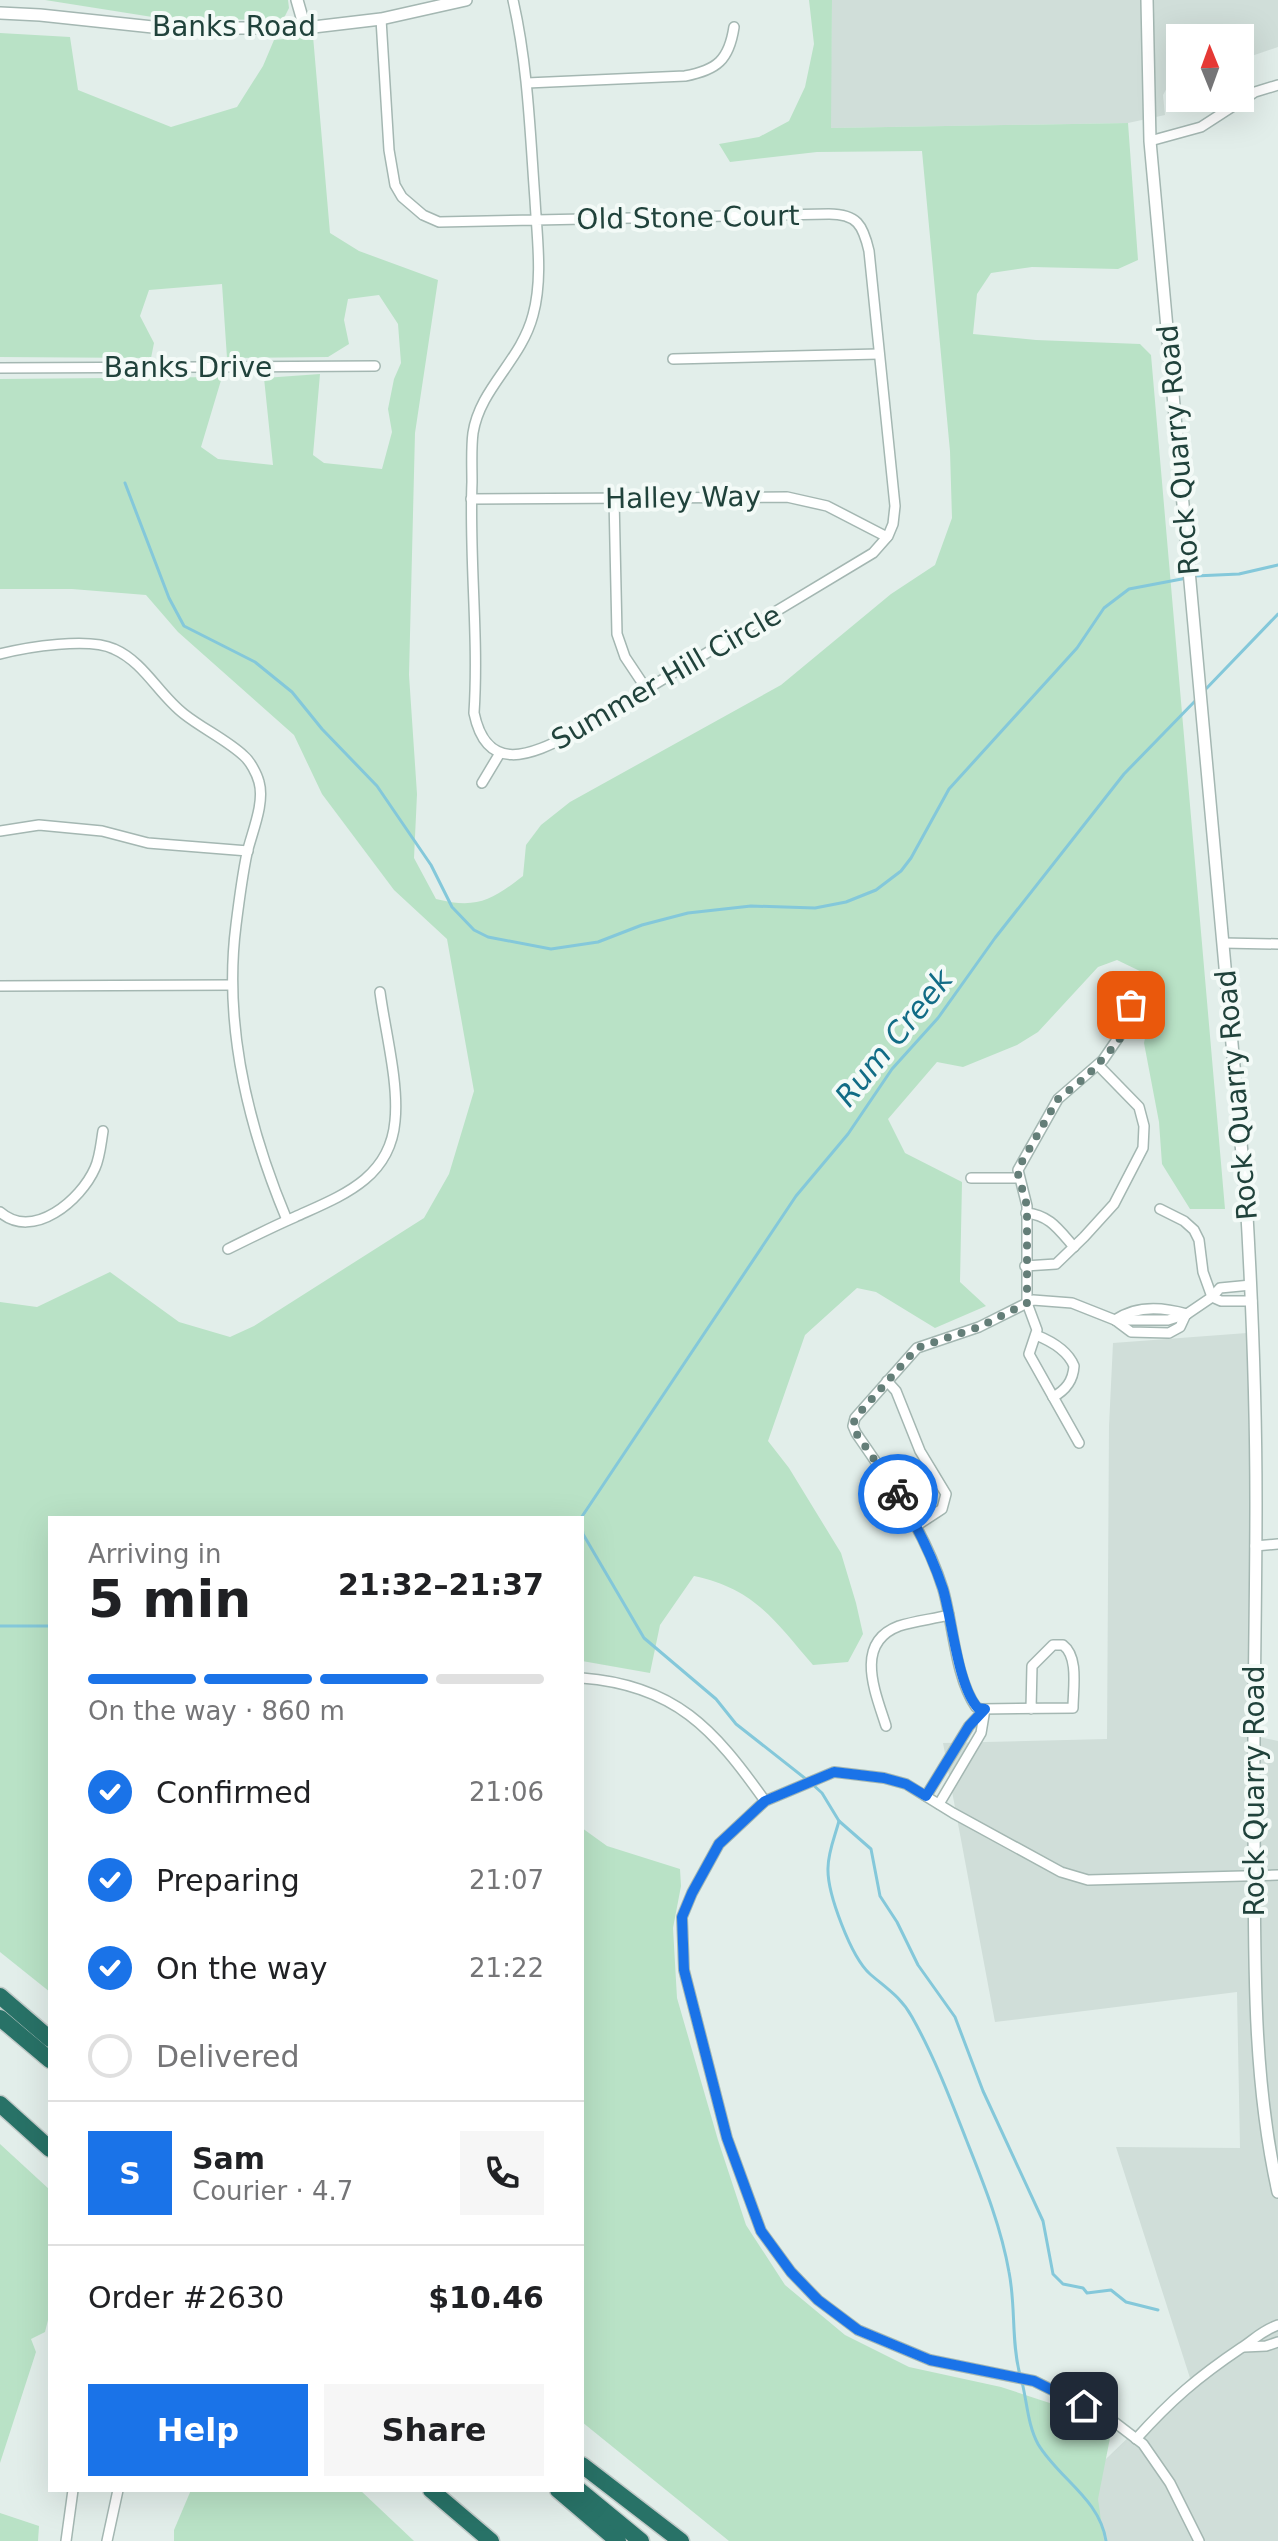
<!DOCTYPE html>
<meta charset="utf-8">
<style>
body{margin:0;font-family:"DejaVu Sans",sans-serif;background:#f6f6f6;color:#202124;height:100vh;display:flex;flex-direction:column;font-size:30px;white-space:nowrap}
*{box-sizing:border-box;margin:0}
p{font-size:26px;color:#757577}
.icon{flex:none;width:44px;height:44px;fill:none;stroke:currentColor;stroke-width:2;stroke-linecap:round;stroke-linejoin:round}
.map{position:relative;flex:1;overflow:hidden}
.side{position:absolute;left:48px;top:1516px;width:536px;height:976px;display:flex;flex-direction:column;background:#fff;border-radius:0px;box-shadow:0 8px 32px #0002}
.side>*{flex:none}
.needle{width:52px;rotate:359deg}
.tools{position:absolute;left:1166px;top:24px;display:grid;gap:16px}
.tools a{display:grid;place-items:center;width:88px;height:88px;border-radius:0px;background:#fff;box-shadow:0 8px 32px #0002;font-size:40px}
.pin{position:absolute;display:grid;place-items:center;width:68px;height:68px;color:#fff;margin:-34px;border-radius:16px;box-shadow:0 4px 12px #0006}
.courier{position:absolute;display:grid;place-items:center;width:80px;height:80px;margin:-40px;border:6px solid #1a73e8;border-radius:50%;background:#fff;color:#222;box-shadow:0 2px 10px #0007}
.overview em{font-style:normal;font-weight:700}
.overview div{display:flex;flex-direction:column-reverse}
.overview{display:flex;align-items:center;justify-content:space-between;height:136px;padding:0 40px}
h1{font-size:52px;font-weight:700;line-height:60px}
.bar{display:grid;grid-template-columns:repeat(4,1fr);gap:12px 8px;align-content:center;height:96px;padding:0 40px}
.bar i{height:10px;border-radius:6px;background:#e0e0e0}
.bar .selected{background:#1a73e8}
.bar p{grid-column:span 4}
.line{display:flex;align-items:center;gap:20px;padding:0 40px;border-top:2px solid #e0e0e0}
.line div{flex:1}
.round{display:grid;place-items:center;flex:none;width:84px;height:84px;border-radius:0px;background:#f6f6f6}
ol{padding:0 40px;list-style:none}
li{display:flex;align-items:center;gap:24px;height:88px}
li p{margin-inline-start:auto}
li .icon{padding:8px;border-radius:50%;background:#1a73e8;color:#fff;stroke-width:4}
li:last-child{color:#757577}
li i{width:44px;height:44px;border:4px solid #e0e0e0;border-radius:50%}
.cta{display:flex;gap:16px;margin-top:auto;padding:16px 40px}
.cta a{flex:1;height:92px;border-radius:0px;background:#1a73e8;color:#fff;font-size:32px;font-weight:700;line-height:92px;text-align:center}
.cta a+a{background:#f6f6f6;color:#202124}
.map>svg:first-child{display:block}
.built{fill:#d0ded9}
.green{fill:#b9e2c6}
.lines{fill:none;stroke-linecap:round;stroke-linejoin:round}
.stream{stroke:#84c8da;stroke-width:3}
.minor-casing{stroke:#a4b7b2;stroke-width:12}
.tertiary-casing{stroke:#a4b7b2;stroke-width:14}
.motorway-casing{stroke:#c1cac8;stroke-width:19}
.minor{stroke:#fff;stroke-width:9}
.tertiary{stroke:#fff;stroke-width:11}
.motorway{stroke:#287267;stroke-width:16}
.done{stroke:#647e78;stroke-width:8;stroke-dasharray:0 14.4}
.route{stroke:#1a73e8;stroke-width:10}
.labels{text-anchor:middle;stroke-width:8;stroke-linejoin:round;paint-order:stroke}
.street-label{font-size:28px;fill:#20423b;stroke:#f3faf7}
.water-label{font-size:30px;font-style:italic;fill:#126c86;stroke:#f3faf7}
</style>
<div class="map">
<svg width="1278" height="2541" viewBox="0 0 1278 2541">
<rect width="100%" height="100%" fill="#e2eeea"/>
<g class="built">
<path d="M832,0H1278V47L1240,60V38H1180V74L1174,75L1163,95L1165,115L1128,123L830,128Z"/>
<path d="M1247,1333L1254,1736L1278,1741V2541H1010L1082,2482L1190,2378L1116,2147L1240,2148L1237,1992L995,2022L943,1743L1107,1739L1109,1426L1113,1343Z"/>
</g>
<g class="green">
<path d="M45,0H288L289,8L283,20L165,19Z"/>
<path d="M809,0H832L831,128L1128,123L1138,260L1118,269L1032,267L991,273L977,294L973,334L1036,340L1140,344L1151,355L1225,1209H1190L1162,1164L1159,1122L1144,1043L1153,998L1144,973L1117,960L1098,967L1038,1032L1017,1045L963,1067L937,1062L888,1119L905,1153L962,1182L960,1282L986,1306L935,1328L876,1292L857,1288L805,1335L768,1441L789,1468L841,1553L856,1603L863,1634L848,1662L813,1665C774,1620 755,1589 694,1576L660,1625L650,1673L582,1661V1518H50V1992L0,1952V1302L37,1307L110,1272L179,1322L230,1337L254,1326L424,1218L449,1174L474,1091L447,939L394,890L322,794L294,735L178,632L146,595L72,589H0V379L222,377L201,447L218,459L273,465L264,378L320,374L313,455L324,463L382,469L392,432L388,409L394,379L401,363L398,324L379,295L348,299L344,320L349,344L328,357L227,358L222,284L149,290L140,316L154,343L151,358L0,357V33L70,37L78,90L171,127L237,107L263,66L274,40L313,36L330,233L359,251L438,280L415,433L409,675L417,794L414,858L436,899C476,909 491,901 523,876L526,845L541,825L570,802L781,685L891,594L935,565L952,518L950,451L922,151L817,152L730,162L719,144L759,137L789,121L805,87L814,44Z"/>
<path d="M582,1828L607,1846L680,1869L681,1886L673,1928L677,1998L718,2140L746,2225L785,2285L845,2335L909,2367L1001,2387L1059,2406L1110,2438L1098,2499L1104,2541H729L582,2422Z"/>
<path d="M0,2144L50,2190V2312L45,2332L31,2339L36,2352L0,2463Z"/>
<path d="M191,2490H360L414,2541H174V2530Z"/>
<path d="M0,2513L39,2526L38,2541H0Z"/>
</g>
<g class="lines">
<g class="stream">
<path d="M125,483L169,598L184,626L255,662L292,692L322,729L377,786L431,865L452,907L474,930L488,937L551,949L598,942L642,925L688,913L751,906L815,908L846,902L876,890L901,871L911,858L949,789L1077,648L1104,608L1129,589L1187,578"/>
<path d="M1195,576L1239,574L1278,565"/>
<path d="M1203,692L1278,614"/>
<path d="M581,1518L796,1196L848,1134L892,1069L938,1018L995,938L1124,774L1198,698"/>
<path d="M582,1527L583,1534L644,1638L716,1699L736,1724L811,1783L822,1793L839,1821L871,1849L880,1896L897,1922L918,1965L955,2017L983,2091L1043,2221L1053,2274L1063,2284L1083,2288L1087,2293L1111,2290L1126,2302L1158,2310"/>
<path d="M0,1626H50"/>
<path d="M839,1821C835,1836 828,1852 828,1868C827,1893 851,1957 870,1974C886,1988 901,1997 912,2017C934,2056 950,2098 966,2139C983,2182 1001,2226 1009,2272C1016,2307 1011,2342 1020,2375"/>
<path d="M1022,2382C1027,2402 1028,2426 1038,2444C1058,2478 1100,2499 1106,2541"/>
</g>
<defs>
<g id="minor">
<path d="M381,19L389,150L395,185L402,197L423,215L439,222L536,220L829,214C857,214 863,225 869,251L895,506L893,524L888,536L873,553L572,734C531,755 487,775 474,713C479,636 469,559 472,482C472,466 471,448 473,433C480,388 521,361 533,315C543,279 537,237 535,200C530,132 528,66 513,0"/>
<path d="M527,83L685,76C717,70 729,60 734,27"/>
<path d="M1150,141L1201,127L1255,92L1278,85"/>
<path d="M673,359L879,354"/>
<path d="M0,368L375,366"/>
<path d="M614,498L617,634L625,657L647,690"/>
<path d="M471,499L787,497L827,506L887,537"/>
<path d="M0,654C27,647 89,637 114,649C144,662 159,695 184,714C203,729 227,740 244,756C250,761 257,774 259,782C265,803 252,832 247,853C242,877 239,901 236,925C223,1027 248,1127 287,1220"/>
<path d="M482,783L500,753"/>
<path d="M0,831L39,825L102,831L148,843L248,851"/>
<path d="M1223,943L1278,944"/>
<path d="M0,986L232,985"/>
<path d="M971,1178H1019"/>
<path d="M1160,1209L1184,1221L1194,1230L1199,1240L1203,1272L1212,1297"/>
<path d="M0,1212C33,1241 81,1200 95,1168C100,1157 101,1143 103,1131"/>
<path d="M1026,1213C1050,1215 1059,1230 1074,1247"/>
<path d="M228,1249C250,1238 272,1227 295,1217C341,1196 390,1179 395,1121C399,1083 385,1030 380,992"/>
<path d="M1025,1266L1056,1264L1084,1237L1114,1204L1143,1148L1144,1126L1139,1107L1098,1065"/>
<path d="M1212,1297L1221,1301H1252"/>
<path d="M1115,1320L1131,1332L1169,1333L1180,1327L1186,1314"/>
<path d="M1115,1320C1136,1305 1163,1307 1187,1314"/>
<path d="M1036,1335C1051,1341 1068,1351 1074,1366C1073,1381 1066,1390 1053,1397"/>
<path d="M887,1381L896,1391L920,1451L946,1494L942,1509L916,1526"/>
<path d="M1079,1443L1029,1354L1037,1330L1027,1303V1206L1018,1170L1058,1099L1103,1060L1129,1022L1133,1012L1131,1005L1111,985"/>
<path d="M1255,1546L1278,1544"/>
<path d="M582,1678C675,1685 714,1729 765,1801"/>
<path d="M1031,1709L1032,1666L1053,1645H1063C1079,1657 1073,1689 1073,1708L981,1709L976,1707C955,1677 953,1623 943,1589C925,1531 890,1482 856,1433L853,1426L855,1418L917,1348L979,1327L1033,1300L1072,1303L1115,1320H1168L1187,1314L1212,1297L1220,1288L1251,1285"/>
<path d="M886,1726C876,1694 853,1643 899,1626C915,1621 933,1619 949,1615"/>
<path d="M926,1796L969,1726L983,1711"/>
<path d="M939,1804L981,1733L985,1709"/>
<path d="M1244,2347L1266,2346L1278,2342"/>
<path d="M1136,2439C1171,2400 1198,2377 1241,2348C1255,2339 1261,2331 1278,2325"/>
<path d="M66,2541L73,2490"/>
<path d="M107,2541L118,2490"/>
<path d="M1199,2541L1170,2483L1143,2444L1109,2418L1034,2381L930,2360L858,2330L818,2300L791,2272L761,2231L727,2138L684,1970L682,1917L692,1893L719,1844L765,1801L834,1772L884,1778L906,1784L953,1813L1061,1872L1088,1880L1278,1875"/>
</g>
<g id="tertiary">
<path d="M297,0L305,28"/>
<path d="M1147,0L1150,141L1246,1198C1252,1299 1256,1401 1256,1502C1256,1609 1253,1716 1254,1824C1255,1947 1251,2071 1278,2192"/>
<path d="M0,13L40,15L162,28H305L381,19L466,0"/>
</g>
<g id="motorway">
<path d="M0,1996L50,2039"/>
<path d="M0,2018L50,2060"/>
<path d="M0,2104L50,2149"/>
<path d="M582,2465L681,2541"/>
<path d="M431,2490L491,2541"/>
<path d="M558,2490L618,2541"/>
<path d="M579,2490L641,2541"/>
</g>
</defs>
<use href="#minor" class="minor-casing"/>
<use href="#tertiary" class="tertiary-casing"/>
<use href="#motorway" class="motorway-casing"/>
<use href="#minor" class="minor"/>
<use href="#tertiary" class="tertiary"/>
<use href="#motorway" class="motorway"/>
</g>
<g class="lines">
<path class="done" d="M898,1494L856,1433L853,1426L855,1418L917,1348L979,1327L1027,1303V1206L1018,1174L1019,1167L1058,1099L1087,1076L1118,1042L1131,1016V1005"/>
<path class="route" d="M898,1494C916,1524 932,1556 943,1589C952,1619 958,1687 978,1708L985,1709L969,1726L926,1796L906,1784L884,1778L834,1772L765,1801L719,1844L692,1893L682,1917L684,1970L727,2138L761,2231L791,2272L818,2300L858,2330L930,2360L1034,2381L1084,2406"/>
</g>
<g class="labels">
<g class="street-label">
<text x="234" y="36">Banks Road</text>
<text transform="translate(688 217) rotate(-1)" y="10">Old Stone Court</text>
<text x="188" y="377">Banks Drive</text>
<text transform="translate(1178 450) rotate(-95)" y="10">Rock Quarry Road</text>
<text transform="translate(683 497) rotate(-1)" y="10">Halley Way</text>
<text transform="translate(666 677) rotate(-30)" y="10">Summer Hill Circle</text>
<text transform="translate(1236 1095) rotate(-95)" y="10">Rock Quarry Road</text>
<text transform="translate(1254 1791) rotate(-90)" y="10">Rock Quarry Road</text>
</g>
<g class="water-label">
<text transform="translate(894 1038) rotate(-51)" y="10">Rum Creek</text>
</g>
</g>
</svg>
<div class="tools">
<a><svg class="needle" viewBox="-14 -14 28 28"><path d="M0-13l5 13h-10z" fill="#e53935"/><path d="M0 13l5-13h-10z" fill="#757577"/></svg></a>
</div>
<div class="pin" style="left:1131px;top:1005px;background:#ea580c"><svg class="icon" aria-label="bag" viewBox="0 0 24 24"><path d="M5 8h14l-1 12H6zM9 8a3 3 0 0 1 6 0"/></svg></div>
<div class="pin" style="left:1084px;top:2406px;background:#1f2937"><svg class="icon" aria-label="home" viewBox="0 0 24 24"><path d="M3 11l9-7 9 7M6 9v11h12V9"/></svg></div>
<div class="courier" style="left:898px;top:1494px"><svg class="icon" aria-label="bike" viewBox="0 0 24 24"><circle cx="6" cy="16" r="4"/><circle cx="18" cy="16" r="4"/><path d="M6 16l4-8h5l3 8M10 8l3 8H6M13 5h3"/></svg></div>
<section class="side">
<div class="overview"><div><h1>5 min</h1><p>Arriving in</p></div><em>21:32–21:37</em></div>
<div class="bar"><i class="selected"></i><i class="selected"></i><i class="selected"></i><i></i><p>On the way · 860 m</p></div>
<ol>
<li><svg class="icon" aria-label="check" viewBox="0 0 24 24"><path d="M5 12l5 5 9-10"/></svg>Confirmed<p>21:06</p></li>
<li><svg class="icon" aria-label="check" viewBox="0 0 24 24"><path d="M5 12l5 5 9-10"/></svg>Preparing<p>21:07</p></li>
<li><svg class="icon" aria-label="check" viewBox="0 0 24 24"><path d="M5 12l5 5 9-10"/></svg>On the way<p>21:22</p></li>
<li><i></i>Delivered</li>
</ol>
<div class="line" style="height:144px"><b class="round" style="background:#1a73e8;color:#fff">S</b><div><b>Sam</b><p>Courier · 4.7</p></div><a class="round"><svg class="icon" aria-label="phone" viewBox="0 0 24 24"><path d="M5 4h4l2 5-3 2q2 4 5 5l2-3 5 2v4C11 20 4 13 5 4z"/></svg></a></div>
<div class="line" style="height:104px"><div>Order #2630</div><b>$10.46</b></div>
<div class="cta"><a>Help</a><a>Share</a></div>
</section>
</div>
